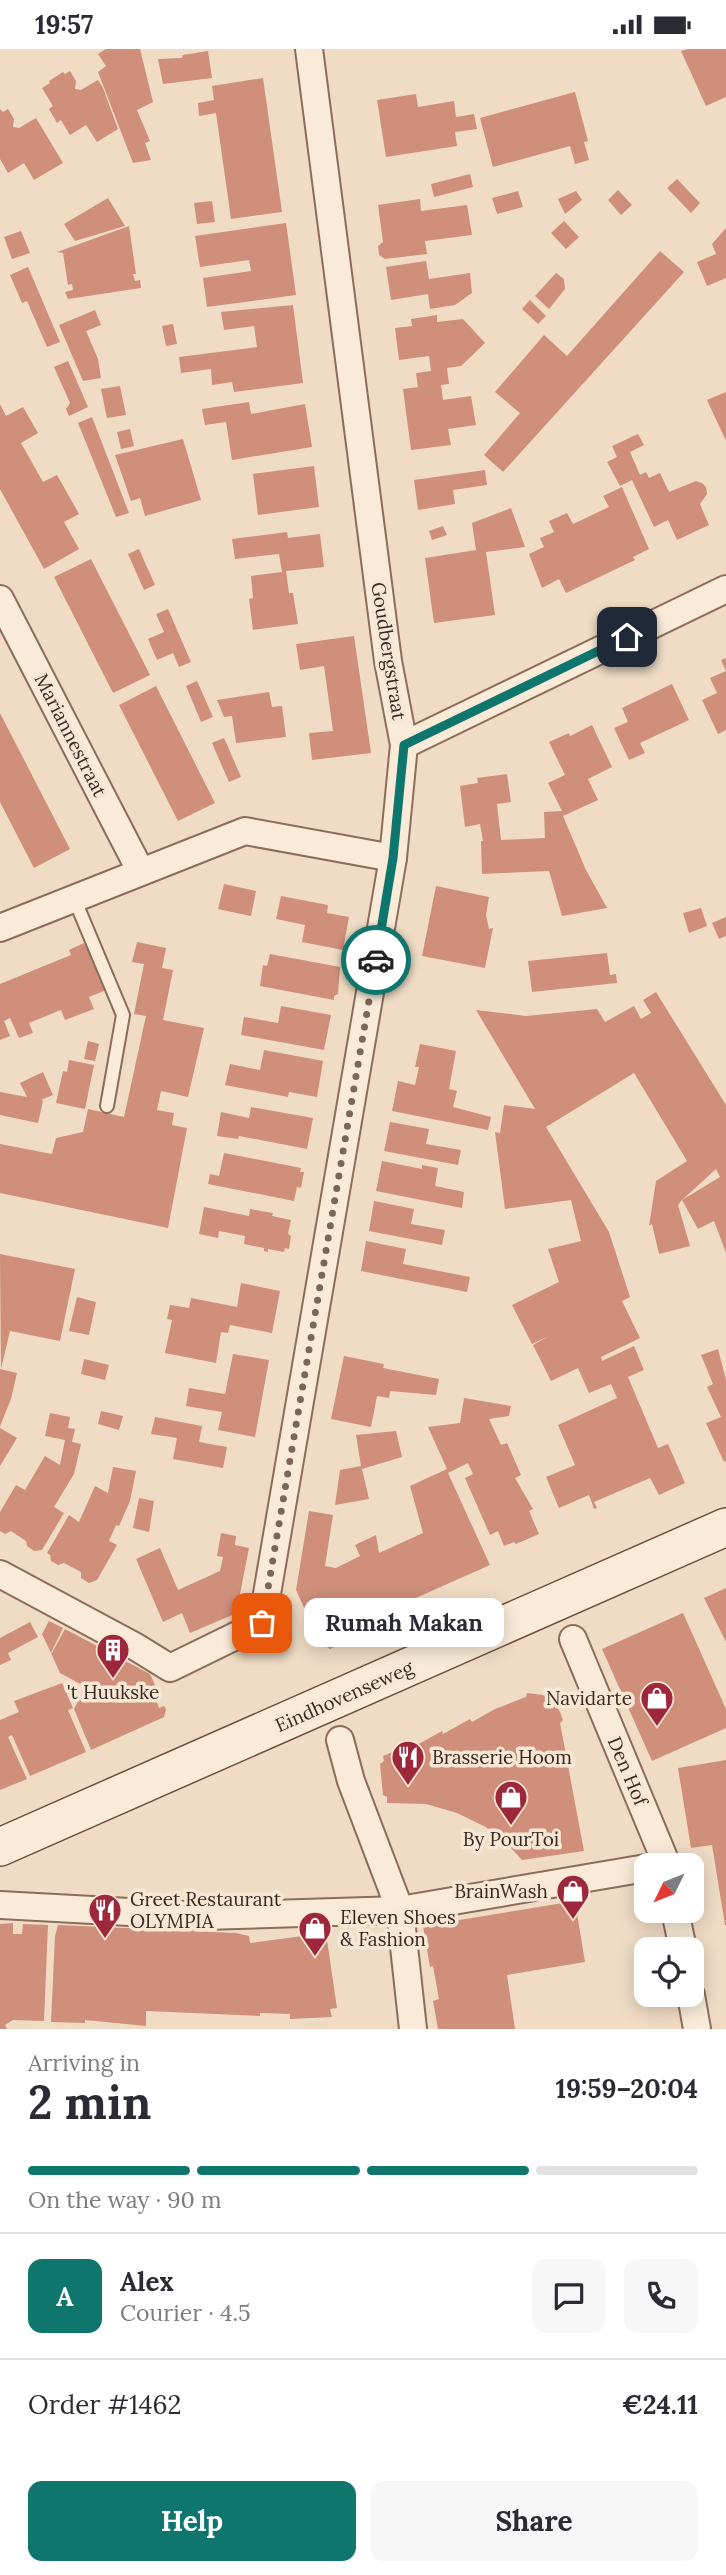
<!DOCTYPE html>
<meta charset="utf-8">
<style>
body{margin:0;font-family:Lora,serif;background:#f7f7f7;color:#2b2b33;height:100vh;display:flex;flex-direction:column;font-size:26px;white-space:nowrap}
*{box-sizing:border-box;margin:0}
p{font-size:23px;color:#7c7c81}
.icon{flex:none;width:38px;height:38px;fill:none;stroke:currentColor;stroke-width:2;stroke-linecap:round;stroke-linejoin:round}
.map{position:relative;height:1980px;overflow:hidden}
.sheet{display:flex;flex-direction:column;background:#fff;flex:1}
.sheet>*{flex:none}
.needle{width:46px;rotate:227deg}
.buttons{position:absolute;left:634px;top:1804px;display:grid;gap:14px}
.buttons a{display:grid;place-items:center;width:70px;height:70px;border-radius:14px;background:#fff;box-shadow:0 4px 18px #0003;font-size:35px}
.pin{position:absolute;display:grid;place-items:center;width:60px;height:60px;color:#fff;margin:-30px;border-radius:14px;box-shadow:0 4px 10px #0006}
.courier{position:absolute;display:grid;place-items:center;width:70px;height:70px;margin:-35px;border:5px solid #0f766e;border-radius:50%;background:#fff;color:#222;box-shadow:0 2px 9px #0007}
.bubble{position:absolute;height:49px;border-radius:14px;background:#fff;box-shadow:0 4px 18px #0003;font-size:23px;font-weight:700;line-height:49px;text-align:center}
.overview em{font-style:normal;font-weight:700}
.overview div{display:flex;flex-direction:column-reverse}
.overview{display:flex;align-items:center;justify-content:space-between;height:119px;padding:0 28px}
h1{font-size:46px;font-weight:700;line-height:52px}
.bar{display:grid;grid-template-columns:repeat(4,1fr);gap:10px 7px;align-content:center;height:84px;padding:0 28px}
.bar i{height:9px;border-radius:5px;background:#e1e1e2}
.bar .current{background:#0f766e}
.bar p{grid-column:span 4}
.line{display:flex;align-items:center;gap:18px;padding:0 28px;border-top:2px solid #e1e1e2}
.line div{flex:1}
.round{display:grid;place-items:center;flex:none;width:74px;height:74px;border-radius:14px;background:#f7f7f7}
.primary-button{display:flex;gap:14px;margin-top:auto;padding:14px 28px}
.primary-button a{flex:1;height:80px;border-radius:14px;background:#0f766e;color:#fff;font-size:28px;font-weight:700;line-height:80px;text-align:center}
.primary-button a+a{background:#f7f7f7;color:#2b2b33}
.status{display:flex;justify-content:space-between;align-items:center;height:49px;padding:0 35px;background:#fff;direction:ltr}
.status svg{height:19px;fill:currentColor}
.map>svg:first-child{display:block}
.building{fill:#cf8f7a;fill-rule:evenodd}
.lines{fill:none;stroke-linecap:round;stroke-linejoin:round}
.lane-casing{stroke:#8c6c5a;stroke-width:16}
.street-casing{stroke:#8c6c5a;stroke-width:30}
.secondary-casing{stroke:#6d4e3d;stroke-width:40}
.lane{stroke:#faebd9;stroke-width:12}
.street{stroke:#faebd9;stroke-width:26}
.secondary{stroke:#faebd9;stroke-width:37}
.done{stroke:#7a6759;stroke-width:7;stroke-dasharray:0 12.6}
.route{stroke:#0f766e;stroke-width:9}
.labels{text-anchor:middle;stroke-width:7;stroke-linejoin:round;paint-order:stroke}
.street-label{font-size:19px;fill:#3b281f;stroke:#f7e7d5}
.poi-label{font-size:19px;fill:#3b281f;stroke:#f7e7d5;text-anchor:start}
</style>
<div class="status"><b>19:57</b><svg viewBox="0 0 49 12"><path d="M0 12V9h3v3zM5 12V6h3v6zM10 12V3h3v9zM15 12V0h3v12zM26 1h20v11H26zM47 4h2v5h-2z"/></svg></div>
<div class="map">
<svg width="726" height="1980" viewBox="0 0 726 1980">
<rect width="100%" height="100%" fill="#f0dcc5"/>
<g class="building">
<path d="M106,0H140L153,53L137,61L150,92L145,94L151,111L133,114L98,23L106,17L98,5Z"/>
<path d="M688,0H726V48L706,57L681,2Z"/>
<path d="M208,2L212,29L163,35L158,10L182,9L183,6Z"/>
<path d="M70,22L76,32L75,40L81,41L98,31L103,39L118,80L97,93L86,76L70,86L61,71L57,74L49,60L53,57L42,39L50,34L49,32L63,23L65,25Z"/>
<path d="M263,29L282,163L231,170L216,64L199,67L198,54L214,51L212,37Z"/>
<path d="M575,43L588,92L584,93L589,111L575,115L570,97L493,118L480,69Z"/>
<path d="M416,45L418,58L454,52L456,68L474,65L477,80L455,83L457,97L386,108L377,51Z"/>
<path d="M0,60L3,63L8,60L14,70L13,78L19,79L36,69L63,114L34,131L24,114L8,124L0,110Z"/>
<path d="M470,125L473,138L434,148L431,135Z"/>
<path d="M677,130L700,154L691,164L667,139Z"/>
<path d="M618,141L632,156L621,166L608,151Z"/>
<path d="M518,142L523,158L497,165L492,149Z"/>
<path d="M576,142L582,151L565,165L558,150Z"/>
<path d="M108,149L125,177L75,192L64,175Z"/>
<path d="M420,150L421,162L467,156L472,186L425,192L427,205L385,210L379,206L378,197L383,193L378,156Z"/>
<path d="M212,152L215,173L197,175L194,154Z"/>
<path d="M564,172L579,188L566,200L551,184Z"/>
<path d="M286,174L296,246L207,258L203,229L251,222L249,211L200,218L195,187Z"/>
<path d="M129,177L136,225H133L135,232L140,231L141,239L68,250L65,243L73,241L72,235L68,236L63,204L57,203Z"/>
<path d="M726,179V229L707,237L697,213L716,205L712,195Z"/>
<path d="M21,182L30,204L12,210L4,188Z"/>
<path d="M660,202L684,223L503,423L484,406L520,364L495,343L544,286L567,307Z"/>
<path d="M426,212L429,230L470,224L472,244L455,256L430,260L428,245L391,251L386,218Z"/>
<path d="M28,218L60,293L47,298L27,252L22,254L10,226Z"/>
<path d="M556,224L564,230L565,240L549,260L535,247Z"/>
<path d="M530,251L546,267L538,275L522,260Z"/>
<path d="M293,256L303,334L234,343L232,333L212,336L211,320L181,324L179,308L257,298L254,277L224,281L221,263Z"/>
<path d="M95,261L101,276L86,282L98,310L101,329L83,332L59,276Z"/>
<path d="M437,266V273L463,270L485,294L461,317L447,319L449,335L441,336L443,351L471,347L476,376L448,380L451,396L411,401L403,340L418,338L416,324L431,322L429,307L399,311L395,279L412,277L411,270Z"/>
<path d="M173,275L177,295L166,297L162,277Z"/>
<path d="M68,312L88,358L69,367L66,360L70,354L54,318Z"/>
<path d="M120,337L126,366L107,369L101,340Z"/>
<path d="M726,343V392L707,351Z"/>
<path d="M249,353L251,365L305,355L312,398L232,411L226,373L205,376L202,360Z"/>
<path d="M0,355L6,367L23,358L38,384L21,394L43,433L57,426L79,465L64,473L79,500L44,520L0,440Z"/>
<path d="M92,368L129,464L116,468L78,374Z"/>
<path d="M130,380L134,397L121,400L117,383Z"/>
<path d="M638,385L644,396L630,403L640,426L646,423L649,429L660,424L669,443L696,432L702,434L706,438L707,445L700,455L709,476L677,491L668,471L654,478L632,431L620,437L607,413L617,408L612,397Z"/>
<path d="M183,390L201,451L145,467L140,449L131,452L115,406Z"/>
<path d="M314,417L319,458L258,466L253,425Z"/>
<path d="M485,421L487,436L453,441L455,455L418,461L414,431Z"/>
<path d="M622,438L649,500L633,508L635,511L566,544L559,530L542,539L529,505L544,498L540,489L554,483L549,472L567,464L573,475L609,458L603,447Z"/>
<path d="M511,459L525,498L486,503L495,566L434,574L425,509L476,501L472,474Z"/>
<path d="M443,477L447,486L432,491L429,482Z"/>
<path d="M287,483L288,489L320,485L324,518L286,522L289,544H293L298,575L253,581L249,550L253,549L251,527L282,523L279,505L235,510L232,490Z"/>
<path d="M139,500L155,536L144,541L128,505Z"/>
<path d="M91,510L150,626L113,644L54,528Z"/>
<path d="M168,560L191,613L179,618L173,604L157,611L148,590L164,583L156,565Z"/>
<path d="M354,587L371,704L312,711L309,684L333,682L324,617L300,621L296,595Z"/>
<path d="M726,609V681L718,685L702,651L717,644L710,629L726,622L721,611Z"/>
<path d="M197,632L213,668L201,673L186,637Z"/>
<path d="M672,635L689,671L640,694L645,704L629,711L614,679L628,673L622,659Z"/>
<path d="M156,637L215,754L178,772L119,656Z"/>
<path d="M269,643L272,658L282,657L286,688L236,694L232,667L224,668L217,651Z"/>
<path d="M0,664L70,800L34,819L0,753Z"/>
<path d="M592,676L612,718L588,730L598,751L563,767L586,821L607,859L562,867L549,822L482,825L481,792H483L480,775L465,778L460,737L478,734L477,729L507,725L511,753L497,755L501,791L545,789L544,763L562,762L548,734L565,726L549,693L569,684L570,687Z"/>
<path d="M224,689L241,728L229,733L212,694Z"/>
<path d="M224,835L256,842L251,867L218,860Z"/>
<path d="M436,837L489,848L486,866L489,880L493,879L485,919L422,907Z"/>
<path d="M281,847L328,856L327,864L349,868L343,901L302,893L305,876L276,870Z"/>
<path d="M701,859L707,877L689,884L683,864Z"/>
<path d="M726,868V887L719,890L712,874Z"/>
<path d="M137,893L166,899L162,919L173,921L163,971L204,979L188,1048L161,1042L157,1061L174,1064L172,1076L187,1079L168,1179L0,1144V1095L52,1105L56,1089L83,1083L88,1060L124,1068L146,967L134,965L144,915L132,913Z"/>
<path d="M84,894L87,900L89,899L106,941L89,948L94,960L65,971L61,961L29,974L33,984L19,989L10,969L4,972L10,987L0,991V935L71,906L69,901Z"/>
<path d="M607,904L610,926L616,925L617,934L532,943L528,912Z"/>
<path d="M270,905L340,918L338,945L334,947V951L260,937L263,916L267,917Z"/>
<path d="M656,943L726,1056V1204L714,1172L698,1180L682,1151L678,1156L690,1197L659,1205L652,1175L649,1177L656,1132L687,1112L634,1024L546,1078L609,1183L630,1248L622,1252L640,1289L601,1308L602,1312L634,1297L644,1321L628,1328L658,1399L668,1395L685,1434L659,1446L650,1429L594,1453L597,1459L594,1460L589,1446L559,1459L546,1428L575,1416L558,1376L617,1349L611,1335L589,1344L578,1319L551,1332L533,1296L549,1287L532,1295L512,1256L559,1233L548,1200L581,1192L571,1151L505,1160L495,1083L500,1084L504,1056L535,1060L476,961L526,967L597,960L605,973L634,957L641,970L651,964L643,951ZM716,1120L720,1128L682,1151Z"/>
<path d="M281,957L331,966L324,1001L241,986L244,968L278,974Z"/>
<path d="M88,992L99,995L95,1012L84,1010Z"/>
<path d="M420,995L456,1002L449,1040L457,1042L453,1058L491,1068L488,1081L392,1062L398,1032L415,1036L419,1018H415Z"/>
<path d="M264,1001L323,1012L317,1048L289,1043L288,1048L225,1036L230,1015L260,1021Z"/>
<path d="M69,1011L94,1016L85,1060L56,1054L63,1022L67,1023Z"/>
<path d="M43,1023L53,1046L41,1051L43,1052L38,1074L0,1066V1043L27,1048L20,1034Z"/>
<path d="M251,1058L313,1069L307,1100L239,1087L238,1090L217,1087L221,1063L249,1069Z"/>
<path d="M390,1073L429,1080L426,1095L461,1101L458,1116L384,1102Z"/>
<path d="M224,1104L301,1119L300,1123H304L301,1139L297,1138L294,1152L208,1135L210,1125L219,1127Z"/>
<path d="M382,1112L422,1120V1116L438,1119L435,1137L464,1143L462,1159L376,1142Z"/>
<path d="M374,1152L414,1160L411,1175L445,1181L442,1196L369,1182Z"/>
<path d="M204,1158L249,1167L250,1160L273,1164L272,1167L291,1171L288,1185L291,1187L289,1200L285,1199L284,1203L268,1200V1203L264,1202V1199L244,1195L245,1187L219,1182L218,1189L199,1185Z"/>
<path d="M366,1192L406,1200L403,1215L470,1228L467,1243L361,1222Z"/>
<path d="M0,1205L75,1220L60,1292L10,1282L1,1320Z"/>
<path d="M241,1234L280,1242L272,1284L230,1276L228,1284L221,1283L216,1314L165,1304L172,1271L167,1270L170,1256L189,1259L191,1249L237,1258Z"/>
<path d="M77,1248L96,1253L89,1286L69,1282Z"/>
<path d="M718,1300L726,1331V1412L724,1413L706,1374L721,1368L707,1338L713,1335L701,1306Z"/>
<path d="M233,1305L269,1311L255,1388L218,1381L222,1363L186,1357L189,1339L225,1345Z"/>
<path d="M344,1307L384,1315L383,1319L439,1330L436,1346L390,1342L389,1349L377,1347L371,1378L331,1370Z"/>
<path d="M84,1310L109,1316L105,1331L81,1325Z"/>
<path d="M0,1320L17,1324L11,1350L0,1377Z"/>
<path d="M464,1349L511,1357L509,1367L489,1370L501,1396L507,1394L521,1426L515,1429L533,1460L529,1462L539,1485L516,1495L514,1493L504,1497L498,1482L490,1486L465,1429L473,1425L468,1414L448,1424L490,1516L400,1556L404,1566L347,1590L348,1592L330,1600L320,1594L296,1541L309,1462L333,1466L325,1517L336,1519L360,1507L355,1496L376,1486L379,1504L423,1484L410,1437L447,1420L428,1378L460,1374Z"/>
<path d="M101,1362L123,1367L119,1381L98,1375Z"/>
<path d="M50,1364L70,1368L68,1379L75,1380L72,1393L81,1395L74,1425L54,1458L64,1464L42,1501L34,1502L27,1497L26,1492L11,1482L5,1485L0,1482V1463L16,1436L25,1441L45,1407L60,1416L65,1391L45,1387Z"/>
<path d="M155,1368L202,1377L199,1393L227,1398L223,1419L173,1410L177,1389L151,1385Z"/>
<path d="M0,1379L17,1389L0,1417Z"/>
<path d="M396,1382L402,1408L362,1420L369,1450L335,1456L340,1421L361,1417L356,1386Z"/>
<path d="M113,1418L136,1422L130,1452L119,1477L116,1476L109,1492L117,1496L97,1531L89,1534L81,1529V1523L64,1514L58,1516L51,1512L50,1506L47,1504L69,1466L79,1473L95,1437L108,1444Z"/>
<path d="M139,1449L154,1452L149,1483L133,1479Z"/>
<path d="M221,1484L236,1487L235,1496L249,1499L239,1550L233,1553L237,1564L190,1584L182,1564L163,1573L136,1510L160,1499L178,1541L220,1522L223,1508L217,1507Z"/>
<path d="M726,1539V1593L704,1549Z"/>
<path d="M683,1564L726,1660V1679L652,1712L602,1600Z"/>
<path d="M49,1572L63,1579L51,1604L42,1585Z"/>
<path d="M30,1573L38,1588L8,1604L11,1611L0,1616V1589Z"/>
<path d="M65,1580L150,1625L160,1647L155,1648L159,1659L164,1657L166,1660L164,1668L91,1701L74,1660L86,1638L60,1624L51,1604H52Z"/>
<path d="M62,1634L73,1659L68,1661L86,1703L30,1727L12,1686L8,1688L27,1730L0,1741V1671L19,1663L14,1652Z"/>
<path d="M527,1644L543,1646L556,1656L560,1663L563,1671L560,1674L584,1802L522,1811L511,1799L486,1778L457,1764L426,1755L387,1754V1748L383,1746L380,1715L384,1712L383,1707L414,1694L415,1697L442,1682L443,1685L470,1670L472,1673L495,1660L526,1648Z"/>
<path d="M726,1711V1876H725L712,1796L691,1799L678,1719Z"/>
<path d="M575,1852L585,1913L507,1926L515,1980H438L433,1952L439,1950L433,1917L430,1918L423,1877Z"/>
<path d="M13,1874V1885H22L23,1875L48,1876L44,1972L13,1971L5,1976L7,1980H0V1875Z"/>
<path d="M58,1876L236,1884L249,1887L250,1894L326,1884L337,1959L330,1960L332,1968L290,1970V1965L260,1964V1967L146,1962V1977L85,1971V1974L51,1973L55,1887Z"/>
</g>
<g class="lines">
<defs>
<path id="lane" d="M74,849L123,966L107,1057"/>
<g id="street">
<path d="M0,550L141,823"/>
<path d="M404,696L726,540"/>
<path d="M0,879L245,782L393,809"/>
<path d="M0,1525L136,1598L170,1619L262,1574L393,809L404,696L388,612L309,0"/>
<path d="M573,1590L667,1816"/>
<path d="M340,1691L351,1732L400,1861L413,1980"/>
<path d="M0,1856L203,1867L400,1861L646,1819"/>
<path d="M675,1862L683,1900"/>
<path d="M691,1946L697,1980"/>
</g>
<path id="secondary" d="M0,1798L726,1478"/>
</defs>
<use href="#lane" class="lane-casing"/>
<use href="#street" class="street-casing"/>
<use href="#secondary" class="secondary-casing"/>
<use href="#lane" class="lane"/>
<use href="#street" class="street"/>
<use href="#secondary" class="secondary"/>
</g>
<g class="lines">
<path class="done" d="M262,1574L376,911"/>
<path class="route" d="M376,911L393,809L404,696L627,588"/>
</g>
<defs>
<symbol id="building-pin" viewBox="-11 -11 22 30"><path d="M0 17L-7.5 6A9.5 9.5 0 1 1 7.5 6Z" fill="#9d283c" stroke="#f7e7d5"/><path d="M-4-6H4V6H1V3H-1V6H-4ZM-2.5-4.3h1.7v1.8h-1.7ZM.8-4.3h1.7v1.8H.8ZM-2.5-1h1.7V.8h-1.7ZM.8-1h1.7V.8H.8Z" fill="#fff"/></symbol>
<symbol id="shop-pin" viewBox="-11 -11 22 30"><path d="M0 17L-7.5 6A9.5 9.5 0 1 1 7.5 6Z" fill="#9d283c" stroke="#f7e7d5"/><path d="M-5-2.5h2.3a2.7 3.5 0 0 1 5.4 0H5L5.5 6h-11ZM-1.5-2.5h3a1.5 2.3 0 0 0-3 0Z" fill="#fff"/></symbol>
<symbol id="restaurant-pin" viewBox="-11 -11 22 30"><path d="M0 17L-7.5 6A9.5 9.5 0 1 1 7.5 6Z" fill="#9d283c" stroke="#f7e7d5"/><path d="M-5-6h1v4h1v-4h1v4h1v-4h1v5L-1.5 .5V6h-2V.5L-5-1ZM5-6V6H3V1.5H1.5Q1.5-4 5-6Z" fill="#fff"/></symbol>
</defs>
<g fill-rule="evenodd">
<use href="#building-pin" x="94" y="1582" width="38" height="52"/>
<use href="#shop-pin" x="638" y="1630" width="38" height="52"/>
<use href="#restaurant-pin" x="389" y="1689" width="38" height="52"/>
<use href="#shop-pin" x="492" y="1729" width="38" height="52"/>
<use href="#shop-pin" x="554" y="1823" width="38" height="52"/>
<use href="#restaurant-pin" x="86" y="1842" width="38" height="52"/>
<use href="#shop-pin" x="296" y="1860" width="38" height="52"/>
</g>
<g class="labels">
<g class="street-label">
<text transform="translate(389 602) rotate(81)" y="7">Goudbergstraat</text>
<text transform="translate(71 686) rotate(63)" y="7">Mariannestraat</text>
<text transform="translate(344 1647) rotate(-24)" y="7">Eindhovenseweg</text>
<text transform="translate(628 1722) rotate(67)" y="7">Den Hof</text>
</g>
<g class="poi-label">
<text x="113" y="1650" text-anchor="middle">'t Huukske</text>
<text x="632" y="1656" text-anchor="end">Navidarte</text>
<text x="432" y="1715">Brasserie Hoom</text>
<text x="511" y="1797" text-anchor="middle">By PourToi</text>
<text x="548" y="1849" text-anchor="end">BrainWash</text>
<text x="130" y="1857">Greet Restaurant<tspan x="130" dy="22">OLYMPIA</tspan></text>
<text x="340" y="1875">Eleven Shoes<tspan x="340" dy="22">&amp; Fashion</tspan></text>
</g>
</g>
</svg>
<div class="buttons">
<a><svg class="needle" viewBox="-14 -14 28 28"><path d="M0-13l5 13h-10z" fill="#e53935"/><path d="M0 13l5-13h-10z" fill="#7c7c81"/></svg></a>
<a><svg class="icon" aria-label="locate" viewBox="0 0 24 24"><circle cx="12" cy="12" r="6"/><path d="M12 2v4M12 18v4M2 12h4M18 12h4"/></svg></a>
</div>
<div class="pin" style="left:262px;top:1574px;background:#ea580c"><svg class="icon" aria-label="bag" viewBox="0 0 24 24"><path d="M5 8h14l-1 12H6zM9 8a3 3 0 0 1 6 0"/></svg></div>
<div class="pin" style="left:627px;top:588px;background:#1f2937"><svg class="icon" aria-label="home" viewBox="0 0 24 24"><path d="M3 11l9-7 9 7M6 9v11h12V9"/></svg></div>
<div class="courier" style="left:376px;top:911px"><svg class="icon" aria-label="car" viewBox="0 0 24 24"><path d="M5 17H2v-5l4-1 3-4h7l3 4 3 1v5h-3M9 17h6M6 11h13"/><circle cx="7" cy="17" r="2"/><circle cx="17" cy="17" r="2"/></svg></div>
<div class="bubble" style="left:304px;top:1549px;width:200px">Rumah Makan</div>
</div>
<section class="sheet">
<div class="overview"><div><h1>2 min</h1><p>Arriving in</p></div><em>19:59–20:04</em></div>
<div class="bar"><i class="current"></i><i class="current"></i><i class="current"></i><i></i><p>On the way · 90 m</p></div>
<div class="line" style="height:126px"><b class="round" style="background:#0f766e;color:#fff">A</b><div><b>Alex</b><p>Courier · 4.5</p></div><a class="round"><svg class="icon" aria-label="chat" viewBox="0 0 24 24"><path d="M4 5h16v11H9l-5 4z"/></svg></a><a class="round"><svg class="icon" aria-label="phone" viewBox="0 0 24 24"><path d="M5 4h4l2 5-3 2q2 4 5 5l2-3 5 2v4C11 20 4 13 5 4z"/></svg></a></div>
<div class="line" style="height:91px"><div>Order #1462</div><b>€24.11</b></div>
<div class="primary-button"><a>Help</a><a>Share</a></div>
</section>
